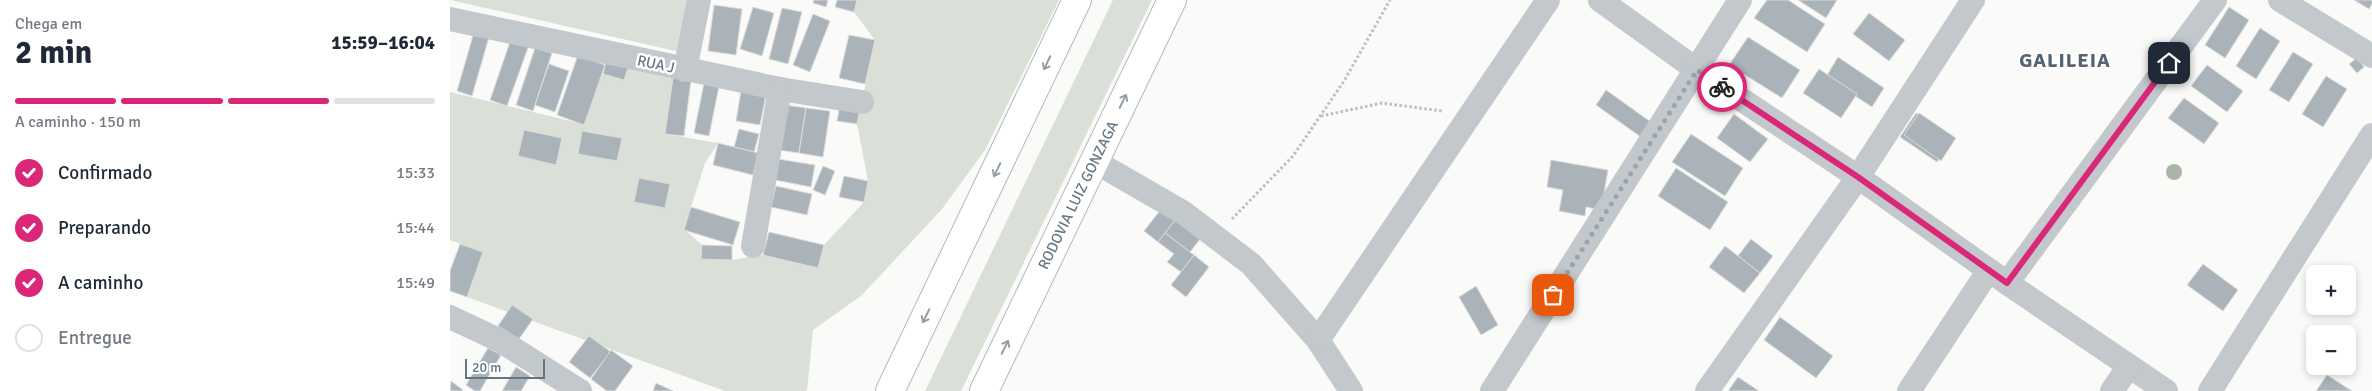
<!DOCTYPE html>
<html lang="pt">
<meta charset="utf-8">
<style>
body{margin:0;font-family:Signika,sans-serif;background:#f2f2f3;color:#1f2937;height:100vh;display:flex;flex-direction:column;font-size:19px;white-space:nowrap}
*{box-sizing:border-box;margin:0}
p{font-size:16px;color:#747a83}
.icon{flex:none;width:28px;height:28px;fill:none;stroke:currentColor;stroke-width:2;stroke-linecap:round;stroke-linejoin:round}
.map{position:relative;flex:1;overflow:hidden}
.drawer{display:flex;flex-direction:column;background:#fff;width:450px}
.drawer>*{flex:none}
.fabs{position:absolute;left:1856px;top:265px;display:grid;gap:10px}
.fabs a{display:grid;place-items:center;width:50px;height:50px;border-radius:8px;background:#fff;box-shadow:0 2px 8px #0003;font-size:25px}
.scale{position:absolute;left:15px;bottom:12px;width:80px;box-sizing:border-box;padding-left:5px;border:2px solid #657683;border-top:0;font-size:14px;line-height:18px;white-space:nowrap;color:#657683;-webkit-text-stroke:4px #fff;paint-order:stroke}
.pin{position:absolute;display:grid;place-items:center;width:42px;height:42px;color:#fff;margin:-21px;border-radius:10px;box-shadow:0 2px 8px #0006}
.courier{position:absolute;display:grid;place-items:center;width:50px;height:50px;margin:-25px;border:4px solid #db2777;border-radius:50%;background:#fff;color:#222;box-shadow:0 1px 6px #0007}
.summary em{font-style:normal;font-weight:700}
.summary div{display:flex;flex-direction:column-reverse}
.summary{display:flex;align-items:center;justify-content:space-between;height:85px;padding:0 15px}
h1{font-size:32px;font-weight:700;line-height:38px}
.bar{display:grid;grid-template-columns:repeat(4,1fr);gap:8px 5px;align-content:center;height:60px;padding:0 15px}
.bar i{height:6px;border-radius:4px;background:#e0e1e3}
.bar .on{background:#db2777}
.bar p{grid-column:span 4}
ol{padding:0 15px;list-style:none}
li{display:flex;align-items:center;gap:15px;height:55px}
li p{margin-inline-start:auto}
li .icon{padding:5px;border-radius:50%;background:#db2777;color:#fff;stroke-width:4}
li:last-child{color:#747a83}
li i{width:28px;height:28px;border:2px solid #e0e1e3;border-radius:50%}
main{display:flex;flex:1;min-height:0}
.map>svg:first-child{display:block}
.green{fill:#dadfd7}
.building{fill:#aab3b9;stroke:#dcdcda}
.lines{fill:none;stroke-linecap:round;stroke-linejoin:round}
.trunk-casing{stroke:#b4b9bd;stroke-width:30}
.path{stroke:#bbbfc2;stroke-width:3;stroke-dasharray:2.5 2.5;stroke-linecap:butt}
.minor{stroke:#c3c8cc;stroke-width:24}
.trunk{stroke:#fff;stroke-width:28}
.tree{fill:#aab4a7}
.oneway{stroke:#939fa8}
.done{stroke:#99a4ac;stroke-width:5;stroke-dasharray:0 9}
.route{stroke:#db2777;stroke-width:6}
.labels{text-anchor:middle;stroke-width:5;stroke-linejoin:round;paint-order:stroke}
.street-label{font-size:15px;fill:#657683;stroke:#fff}
.district-label{font-size:20px;font-weight:bold;letter-spacing:1px;fill:#57646e;stroke:#fff}
</style>
<main>
<section class="drawer">
<div class="summary"><div><h1>2 min</h1><p>Chega em</p></div><em>15:59–16:04</em></div>
<div class="bar"><i class="on"></i><i class="on"></i><i class="on"></i><i></i><p>A caminho · 150 m</p></div>
<ol>
<li><svg class="icon" aria-label="check" viewBox="0 0 24 24"><path d="M5 12l5 5 9-10"/></svg>Confirmado<p>15:33</p></li>
<li><svg class="icon" aria-label="check" viewBox="0 0 24 24"><path d="M5 12l5 5 9-10"/></svg>Preparando<p>15:44</p></li>
<li><svg class="icon" aria-label="check" viewBox="0 0 24 24"><path d="M5 12l5 5 9-10"/></svg>A caminho<p>15:49</p></li>
<li><i></i>Entregue</li>
</ol>
</section>
<div class="map">
<svg width="1922" height="391" viewBox="0 0 1922 391">
<rect width="100%" height="100%" fill="#fafaf8"/>
<g class="green">
<path d="M0,0H238L230,52Z"/>
<path d="M407,0H609L535,150L492,209L412,295L363,330L357,391H275L17,297L33,252L0,240V92L129,123L153,74L174,80L178,68L223,78L215,134L268,143L255,163L234,229L252,245L251,259L282,260L313,255L368,268L374,245L414,202L418,181L407,124L425,40L404,12Z"/>
<path d="M663,0H702L511,391H475Z"/>
</g>
<g class="building">
<path d="M364,0H378L376,7L363,3Z"/>
<path d="M387,0H407L404,12L385,7Z"/>
<path d="M1317,0H1338L1375,24L1357,52L1304,18Z"/>
<path d="M1348,0H1387L1376,18Z"/>
<path d="M1904,0H1922V4L1919,9Z"/>
<path d="M264,5L292,9L286,55L258,51Z"/>
<path d="M303,7L324,13L312,56L290,49Z"/>
<path d="M1779,7L1799,20L1775,58L1755,45Z"/>
<path d="M332,8L352,12L338,64L319,59Z"/>
<path d="M1419,13L1455,40L1439,61L1403,34Z"/>
<path d="M363,14L380,21L360,72L343,65Z"/>
<path d="M1810,28L1830,41L1806,79L1786,66Z"/>
<path d="M24,32L39,37L22,96L7,91Z"/>
<path d="M399,35L425,40L415,84L389,78Z"/>
<path d="M1298,37L1350,70L1332,98L1279,65Z"/>
<path d="M61,39L79,45L57,106L40,100Z"/>
<path d="M85,48L102,53L83,111L66,105Z"/>
<path d="M1843,52L1863,64L1839,102L1819,90Z"/>
<path d="M128,55L155,65L134,125L107,115Z"/>
<path d="M1388,57L1434,88L1422,107L1376,77Z"/>
<path d="M1907,58L1914,67L1907,73L1899,64Z"/>
<path d="M156,62L178,68L174,80L153,74Z"/>
<path d="M99,64L119,71L105,112L85,105Z"/>
<path d="M1757,65L1793,91L1777,112L1741,86Z"/>
<path d="M1369,69L1407,94L1391,118L1353,93Z"/>
<path d="M1876,76L1897,89L1873,127L1852,114Z"/>
<path d="M223,78L241,80L234,136L215,134Z"/>
<path d="M254,83L269,86L259,136L244,133Z"/>
<path d="M1156,90L1205,125L1195,140L1146,105Z"/>
<path d="M291,91L316,95L310,125L286,121Z"/>
<path d="M1734,98L1769,123L1754,144L1718,118Z"/>
<path d="M336,105L356,108L349,153L329,150Z"/>
<path d="M390,105L410,108L407,124L387,121Z"/>
<path d="M356,108L380,111L373,157L349,153Z"/>
<path d="M1466,113L1503,138L1487,162L1450,137Z"/>
<path d="M1469,113L1506,138L1491,161L1454,135Z"/>
<path d="M1284,114L1318,139L1300,162L1267,138Z"/>
<path d="M289,129L309,134L304,152L284,147Z"/>
<path d="M74,130L112,138L106,165L68,156Z"/>
<path d="M132,131L172,138L167,161L128,154Z"/>
<path d="M1241,134L1293,168L1275,196L1222,162Z"/>
<path d="M268,143L308,153L303,175L263,165Z"/>
<path d="M328,159L365,165L361,187L325,180Z"/>
<path d="M1101,160L1158,170L1151,210L1136,207L1135,216L1109,211L1113,190L1097,187Z"/>
<path d="M373,166L385,171L375,195L363,190Z"/>
<path d="M1226,168L1278,202L1260,230L1208,196Z"/>
<path d="M394,176L418,181L414,202L389,197Z"/>
<path d="M189,178L220,184L215,208L184,202Z"/>
<path d="M326,186L362,194L357,215L321,207Z"/>
<path d="M241,207L290,222L283,245L234,230Z"/>
<path d="M712,208L726,219L708,242L694,231Z"/>
<path d="M726,219L751,238L740,252L715,233Z"/>
<path d="M319,232L374,245L368,268L313,255Z"/>
<path d="M715,233L744,255L731,272L717,262L724,254L708,242Z"/>
<path d="M1301,239L1323,256L1310,273L1288,256Z"/>
<path d="M10,244L33,252L17,297L0,291V271Z"/>
<path d="M252,245L282,246V260L251,259Z"/>
<path d="M1275,246L1310,273L1294,293L1259,267Z"/>
<path d="M744,255L759,267L736,297L721,285Z"/>
<path d="M1753,264L1788,290L1773,311L1737,285Z"/>
<path d="M1026,286L1048,325L1031,335L1009,297Z"/>
<path d="M62,305L83,319L69,339L48,326Z"/>
<path d="M1330,317L1383,356L1366,378L1314,340Z"/>
<path d="M139,336L161,352L140,378L119,362Z"/>
<path d="M38,348L51,355L30,391H25L16,385Z"/>
<path d="M161,350L183,366L165,391H157L141,379Z"/>
<path d="M66,367L80,376L71,391H52Z"/>
<path d="M1877,375L1902,391H1866Z"/>
<path d="M1288,377L1309,391H1278Z"/>
<path d="M1,381L13,390L12,391H0Z"/>
<path d="M206,383L223,391H203Z"/>
</g>
<g class="lines">
<defs>
<g id="trunk">
<path d="M440,391L627,0"/>
<path d="M534,391L722,0"/>
</g>
</defs>
<use href="#trunk" class="trunk-casing"/>
<g class="path">
<path d="M871,116L932,103L992,111"/>
<path d="M782,219L843,156L894,81L940,0"/>
</g>
<g class="minor">
<path d="M1150,0L1247,70L1408,177L1557,283L1716,391"/>
<path d="M1830,0L1922,56"/>
<path d="M0,19L330,89L412,102"/>
<path d="M235,70L249,0"/>
<path d="M644,161L734,213L801,264L868,340L901,391"/>
<path d="M303,246L330,89"/>
<path d="M1557,283L1765,0"/>
<path d="M0,317L51,341L130,391"/>
<path d="M868,340L1098,0"/>
<path d="M1042,391L1290,0"/>
<path d="M1257,391L1408,177L1523,0"/>
<path d="M1459,391L1539,270"/>
<path d="M1662,391L1679,366"/>
<path d="M1760,391L1922,135"/>
</g>
<use href="#trunk" class="trunk"/>
</g>
<circle class="tree" cx="1724" cy="172" r="8"/>
<defs><path id="oneway-shaft" d="M-6 0H5M1.5-3L5.5 0L1.5 3" fill="none" stroke-width="1.6" stroke-linecap="round" stroke-linejoin="round" transform="scale(1.25)"/></defs>
<g class="oneway">
<use href="#oneway-shaft" transform="translate(597 63) rotate(115)"/>
<use href="#oneway-shaft" transform="translate(673 101) rotate(-64)"/>
<use href="#oneway-shaft" transform="translate(547 170) rotate(116)"/>
<use href="#oneway-shaft" transform="translate(476 316) rotate(116)"/>
<use href="#oneway-shaft" transform="translate(555 347) rotate(-64)"/>
</g>
<g class="lines">
<path class="done" d="M1103,295L1247,70L1272,87"/>
<path class="route" d="M1272,87L1408,177L1557,283L1719,63"/>
</g>
<g class="labels">
<g class="street-label">
<text transform="translate(206 64) rotate(12)" y="5">RUA J</text>
<text transform="translate(628 195) rotate(-64)" y="5">RODOVIA LUIZ GONZAGA</text>
</g>
<g class="district-label">
<text x="1615" y="67">GALILEIA</text>
</g>
</g>
</svg>
<div class="fabs">
<a>+</a>
<a>−</a>
</div>
<div class="scale">20 m</div>
<div class="pin" style="left:1103px;top:295px;background:#ea580c"><svg class="icon" aria-label="bag" viewBox="0 0 24 24"><path d="M5 8h14l-1 12H6zM9 8a3 3 0 0 1 6 0"/></svg></div>
<div class="pin" style="left:1719px;top:63px;background:#1f2937"><svg class="icon" aria-label="home" viewBox="0 0 24 24"><path d="M3 11l9-7 9 7M6 9v11h12V9"/></svg></div>
<div class="courier" style="left:1272px;top:87px"><svg class="icon" aria-label="bike" viewBox="0 0 24 24"><circle cx="6" cy="16" r="4"/><circle cx="18" cy="16" r="4"/><path d="M6 16l4-8h5l3 8M10 8l3 8H6M13 5h3"/></svg></div>
</div>
</main>
